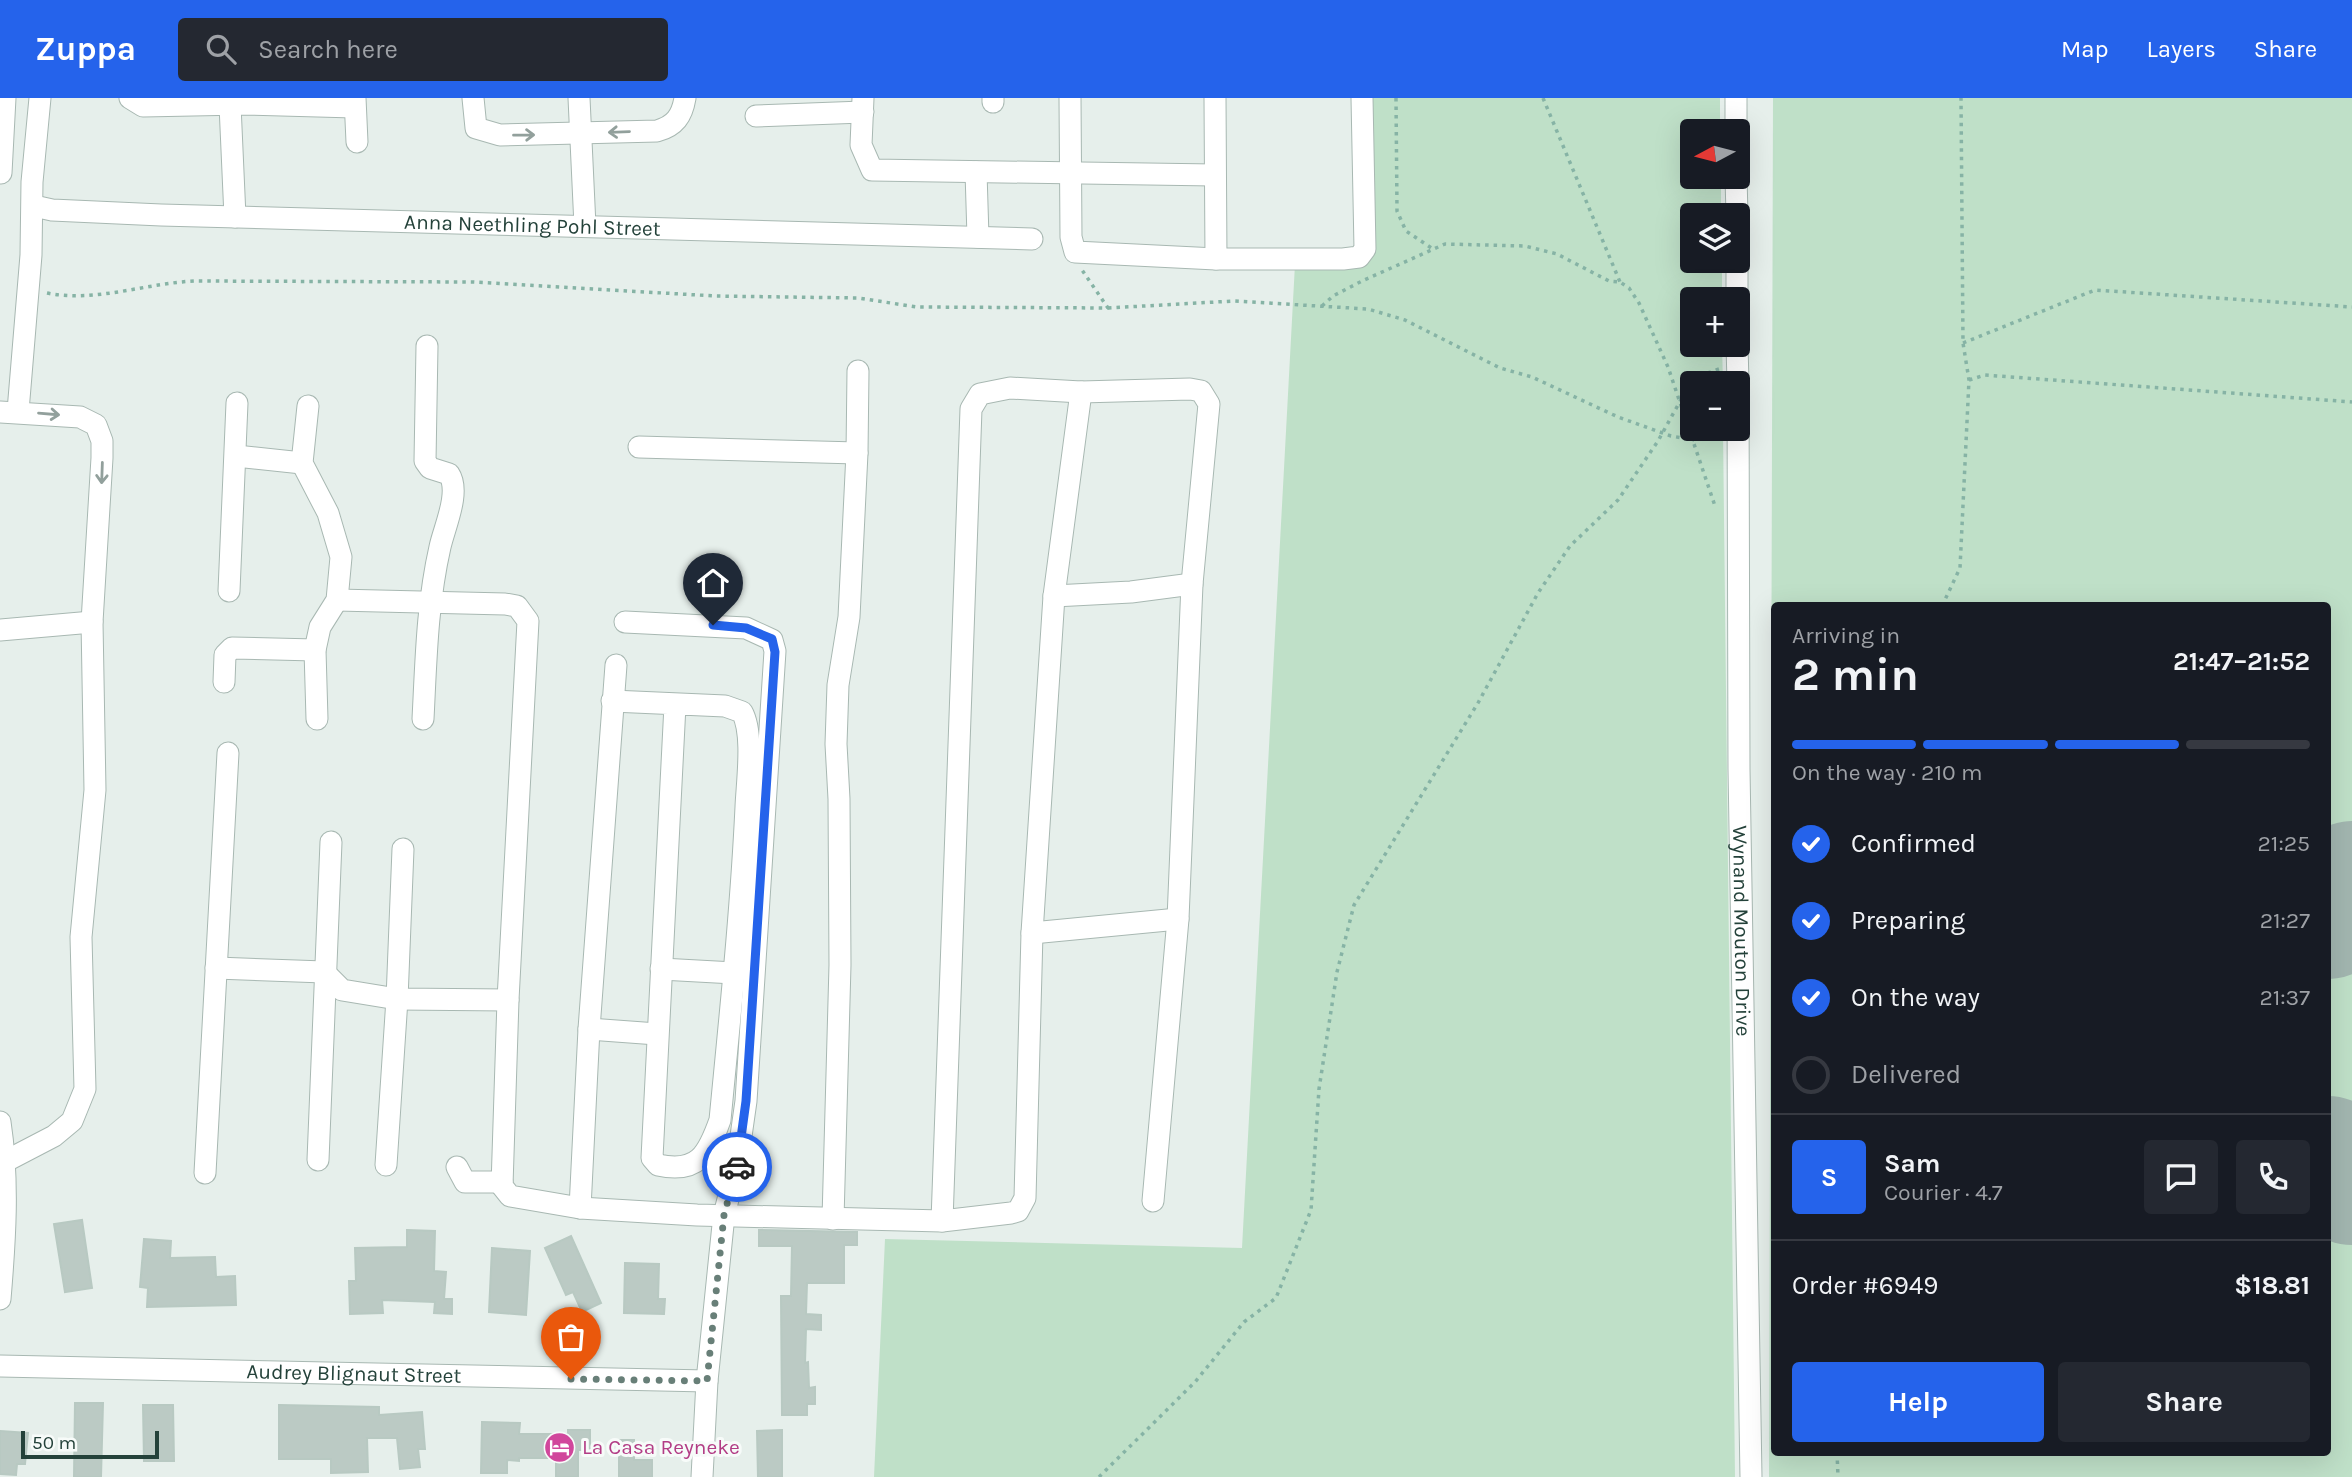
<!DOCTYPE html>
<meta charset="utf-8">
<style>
body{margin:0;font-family:Karla,sans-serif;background:#242831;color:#f1f3f6;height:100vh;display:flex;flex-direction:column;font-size:26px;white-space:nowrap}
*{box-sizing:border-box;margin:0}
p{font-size:23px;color:#9ea1a6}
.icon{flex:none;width:38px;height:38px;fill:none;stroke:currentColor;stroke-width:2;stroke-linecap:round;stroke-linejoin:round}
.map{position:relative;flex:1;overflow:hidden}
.sheet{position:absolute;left:1771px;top:504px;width:560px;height:854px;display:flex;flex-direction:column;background:#171b24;border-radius:7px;box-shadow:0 7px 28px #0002}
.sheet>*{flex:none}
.needle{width:46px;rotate:263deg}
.controls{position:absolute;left:1680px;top:21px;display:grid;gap:14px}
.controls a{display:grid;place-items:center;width:70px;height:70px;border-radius:7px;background:#171b24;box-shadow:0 7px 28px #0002;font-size:35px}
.scale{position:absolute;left:21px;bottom:18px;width:138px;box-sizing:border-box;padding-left:7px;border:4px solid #24423a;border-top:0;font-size:19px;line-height:24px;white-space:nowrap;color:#24423a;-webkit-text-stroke:5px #f7fbf9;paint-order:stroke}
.pin{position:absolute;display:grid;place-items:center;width:60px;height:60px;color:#fff;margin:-72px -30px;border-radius:50% 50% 50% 0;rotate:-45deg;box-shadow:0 0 7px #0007}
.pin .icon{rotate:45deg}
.courier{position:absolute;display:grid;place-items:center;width:70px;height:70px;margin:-35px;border:5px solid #2563eb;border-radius:50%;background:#fff;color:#222;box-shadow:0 2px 9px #0007}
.overview em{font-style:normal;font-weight:700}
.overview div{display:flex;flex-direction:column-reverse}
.overview{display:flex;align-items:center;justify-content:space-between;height:119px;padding:0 21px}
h1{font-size:46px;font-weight:700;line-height:52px}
.bar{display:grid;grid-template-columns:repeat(4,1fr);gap:10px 7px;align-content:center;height:84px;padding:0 21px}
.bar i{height:9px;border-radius:5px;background:#363941}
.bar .current{background:#2563eb}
.bar p{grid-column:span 4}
.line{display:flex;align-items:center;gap:18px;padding:0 21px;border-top:2px solid #363941}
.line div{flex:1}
.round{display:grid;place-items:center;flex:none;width:74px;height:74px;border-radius:7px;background:#242831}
ol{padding:0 21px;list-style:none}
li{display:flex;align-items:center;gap:21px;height:77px}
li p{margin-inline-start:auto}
li .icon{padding:7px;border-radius:50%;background:#2563eb;color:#fff;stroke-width:4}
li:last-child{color:#9ea1a6}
li i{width:38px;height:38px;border:4px solid #363941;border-radius:50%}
.action{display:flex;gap:14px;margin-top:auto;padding:14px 21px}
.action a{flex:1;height:80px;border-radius:7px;background:#2563eb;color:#fff;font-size:28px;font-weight:700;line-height:80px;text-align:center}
.action a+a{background:#242831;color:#f1f3f6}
header{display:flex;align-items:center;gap:42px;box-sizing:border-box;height:98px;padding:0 35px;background:#2563eb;color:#fff}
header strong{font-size:33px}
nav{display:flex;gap:38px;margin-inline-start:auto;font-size:24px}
.search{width:490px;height:63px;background:#242831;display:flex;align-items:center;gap:18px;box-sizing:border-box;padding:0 24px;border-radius:7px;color:#9ea1a6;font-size:26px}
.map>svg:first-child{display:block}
.green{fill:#bfe0c8;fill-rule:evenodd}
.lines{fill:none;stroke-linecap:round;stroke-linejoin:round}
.runway{stroke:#a2b6b0;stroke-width:126}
.building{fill:#bbcac4;stroke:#b8c9c2;stroke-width:2}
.minor-casing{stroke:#a8b8b2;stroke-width:23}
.path{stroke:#86b3a5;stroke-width:3.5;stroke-dasharray:3.5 5;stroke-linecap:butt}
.minor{stroke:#fff;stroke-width:21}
.oneway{stroke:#92a09c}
.done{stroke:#687f78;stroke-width:7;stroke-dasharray:0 12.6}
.route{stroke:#2563eb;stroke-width:9}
.labels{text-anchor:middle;stroke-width:6;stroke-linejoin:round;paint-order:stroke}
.street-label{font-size:21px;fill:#24423a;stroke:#f7fbf9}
.hotel-label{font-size:21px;fill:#b23c85;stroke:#f7fbf9;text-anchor:start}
</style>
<header>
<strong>Zuppa</strong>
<div class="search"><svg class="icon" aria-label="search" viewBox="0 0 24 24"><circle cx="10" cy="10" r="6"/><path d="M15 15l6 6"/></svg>Search here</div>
<nav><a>Map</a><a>Layers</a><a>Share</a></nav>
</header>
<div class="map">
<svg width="2352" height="1379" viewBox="0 0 2352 1379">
<rect width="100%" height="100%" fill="#e6efeb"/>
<g class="green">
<path d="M1364,0H1720V33H1692V79H1721V117H1692V163H1722V201H1692V247H1722L1723,285H1692V331H1723L1735,1379H874L885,1141L1242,1150L1295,166L1366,164Z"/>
<path d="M1773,0H2352V1379H1769ZM1774,508H2328V1354H1774Z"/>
</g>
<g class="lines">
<g class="runway">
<path d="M2328,818L2352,786"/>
<path d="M2328,1061L2352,1084"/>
</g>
</g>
<g class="building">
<path d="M82,1122L92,1190L65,1194L54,1126Z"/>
<path d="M407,1132L435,1133L434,1173L446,1174L444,1201H452V1216L434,1215L435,1204L382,1202L383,1215L350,1216L349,1183H356L355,1150L407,1149Z"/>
<path d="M759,1132L857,1134V1147H844V1185H807L806,1216L821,1217V1232L806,1231L805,1265L808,1264L809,1290L815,1289V1306H807V1317H782L781,1198H791L792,1148H759Z"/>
<path d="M571,1138L601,1205L582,1214L573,1194L566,1197L545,1150Z"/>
<path d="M144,1141L171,1143L170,1160L215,1159L216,1179L235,1178L236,1207L147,1209L148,1190L140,1189Z"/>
<path d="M492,1150L530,1153L526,1217L489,1214Z"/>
<path d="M625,1165L659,1166L658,1201H665L664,1216L624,1215Z"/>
<path d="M75,1305H103L101,1379H74Z"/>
<path d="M143,1307H173L174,1363H144Z"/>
<path d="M279,1307L379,1309V1317L422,1314L425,1351H418L420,1369L400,1371L397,1340H367L368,1374L331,1375V1361H279Z"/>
<path d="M482,1324L520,1325L519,1336H568V1332H590V1352H578V1379H556V1360H519V1363L507,1362V1375H481Z"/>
<path d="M782,1332V1379H758L757,1333Z"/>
<path d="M0,1333L28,1335L25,1366H17L16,1377L0,1376Z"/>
<path d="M619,1342H634V1362H652V1379H619Z"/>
</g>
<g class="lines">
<defs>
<g id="minor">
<path d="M130,0L143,8L243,6L354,9"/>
<path d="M355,0L357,44"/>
<path d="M473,0L476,30L500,37L657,33C675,28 682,18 685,0"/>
<path d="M579,0L585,128"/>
<path d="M863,0L861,47L872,72L1214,77"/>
<path d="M993,0V4"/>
<path d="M1070,0L1071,139L1075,154L1216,161H1343L1359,159L1365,151L1362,0"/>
<path d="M1215,0L1216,161"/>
<path d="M1736,0V33"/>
<path d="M230,7L235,119"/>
<path d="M756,18L863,14"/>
<path d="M976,74L978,139"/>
<path d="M1,75L5,0"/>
<path d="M1736,79L1737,117"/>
<path id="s1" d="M34,108L52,112L161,117L1032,141"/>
<path d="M1737,163V201"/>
<path d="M1737,247L1738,285"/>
<path id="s2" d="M1738,285L1739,671L1751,1379"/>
<path d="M308,308L302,365L328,415L341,459L337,502L320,529L315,552L317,621"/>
<path d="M18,313L31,157L32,84L40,0"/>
<path d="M0,314L80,319L96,327L102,343V360L92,524L95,692L81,839L85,991L72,1023L54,1038L6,1063"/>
<path d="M639,349L857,355"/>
<path d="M236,358L302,365"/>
<path d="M229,493L237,305"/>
<path d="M1054,498L1131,494L1192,486"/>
<path d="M337,502L505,506L517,508L528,523L508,902L502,1088L510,1098L580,1110L697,1117L942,1123L1011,1115L1018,1113L1025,1100L1032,835L1054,498L1081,294"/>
<path d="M625,524L746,530L772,542L775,553L746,1003L737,1066L724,1117L707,1283L702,1379"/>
<path d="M0,532L92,524"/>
<path d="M224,584L225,557L232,550L315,552"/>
<path d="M612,603L725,608L742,614C754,635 747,684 746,709C741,814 730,918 720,1022C708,1056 698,1076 658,1067L652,1060L675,607"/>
<path d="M423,621C426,563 427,506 440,449C444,430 461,394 449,376L430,370L425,363L427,248"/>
<path d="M1032,835L1178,821"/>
<path d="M216,870L324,874L342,892L397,901L508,902"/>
<path d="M661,871L734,875"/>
<path d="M589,931L657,936"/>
<path d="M0,1024C9,1083 5,1142 0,1201"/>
<path d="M318,1062L331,744"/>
<path d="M386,1067L397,901L403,751"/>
<path d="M457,1069L465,1084H502"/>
<path d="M205,1075L228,655"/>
<path d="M580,1110L589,931L616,567"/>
<path d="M833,1121L840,867L839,701L836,646L838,587L849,519L857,355L858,273"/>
<path d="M942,1123L971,311L980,296L1010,290L1081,294L1190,291L1201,293L1209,306L1192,486L1178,821L1153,1103"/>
<path id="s3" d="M0,1268L707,1283"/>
</g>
</defs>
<use href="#minor" class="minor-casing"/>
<g class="path">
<path d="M1396,0L1397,113L1406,133L1433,151"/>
<path d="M1543,0L1620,184"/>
<path d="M47,195C95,205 146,185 195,183L473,184L715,198L858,200L917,209L1108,210L1082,172"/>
<path d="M1322,208L1333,198L1362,183L1445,146L1525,148L1557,156L1609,183L1620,184L1629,190L1639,205L1668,269L1715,408"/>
<path d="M1108,210L1234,203L1368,211L1405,222L1500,270L1532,279L1618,319L1671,338L1694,342"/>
<path d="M1963,245L2095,192L2352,209"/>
<path d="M1969,282L1985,277L2352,304"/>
<path d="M1942,508L1960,470L1969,282L1963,245L1961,0"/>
<path d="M1837,1354L1838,1379"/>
<path d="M1099,1379L1195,1284L1244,1224L1276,1200L1311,1112L1319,991L1337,874L1354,807L1478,605L1538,495L1570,448L1618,402L1658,343L1693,280L1719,271"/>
</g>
<use href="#minor" class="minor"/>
</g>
<defs><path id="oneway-shaft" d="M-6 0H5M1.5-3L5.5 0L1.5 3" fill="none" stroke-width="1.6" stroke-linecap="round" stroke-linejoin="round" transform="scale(1.75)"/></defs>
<g class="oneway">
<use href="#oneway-shaft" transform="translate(619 34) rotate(178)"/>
<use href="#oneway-shaft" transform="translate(524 37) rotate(-1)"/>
<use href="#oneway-shaft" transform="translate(49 316) rotate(5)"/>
<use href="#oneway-shaft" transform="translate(102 375) rotate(92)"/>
</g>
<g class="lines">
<path class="done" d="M571,1281L707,1283L724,1117L737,1069"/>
<path class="route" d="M713,527L746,530L772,541L775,554L746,1003L737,1069"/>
</g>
<defs>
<symbol id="hotel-disc" viewBox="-11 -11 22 22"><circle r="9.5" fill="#d1479c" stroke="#f7fbf9"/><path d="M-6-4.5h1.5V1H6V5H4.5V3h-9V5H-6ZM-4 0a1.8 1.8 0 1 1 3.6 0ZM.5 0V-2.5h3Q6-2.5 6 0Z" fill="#fff"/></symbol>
</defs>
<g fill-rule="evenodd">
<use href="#hotel-disc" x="542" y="1332" width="35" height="35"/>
</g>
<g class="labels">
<g class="street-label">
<text dy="7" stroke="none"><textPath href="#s1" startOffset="499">Anna Neethling Pohl Street</textPath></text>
<text dy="7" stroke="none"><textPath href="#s2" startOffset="548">Wynand Mouton Drive</textPath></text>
<text dy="7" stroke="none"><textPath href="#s3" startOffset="354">Audrey Blignaut Street</textPath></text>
</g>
<g class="hotel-label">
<text x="582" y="1356">La Casa Reyneke</text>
</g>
</g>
</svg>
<div class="controls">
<a><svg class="needle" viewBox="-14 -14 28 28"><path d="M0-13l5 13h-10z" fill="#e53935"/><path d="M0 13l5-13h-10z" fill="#9ea1a6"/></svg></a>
<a><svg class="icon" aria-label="layers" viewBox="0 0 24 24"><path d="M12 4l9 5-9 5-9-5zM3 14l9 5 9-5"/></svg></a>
<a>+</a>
<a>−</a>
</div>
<div class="scale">50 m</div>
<div class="pin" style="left:571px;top:1281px;background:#ea580c"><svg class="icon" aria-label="bag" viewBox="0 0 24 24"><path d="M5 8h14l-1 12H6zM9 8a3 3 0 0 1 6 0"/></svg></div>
<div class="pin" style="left:713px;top:527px;background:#1f2937"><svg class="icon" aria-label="home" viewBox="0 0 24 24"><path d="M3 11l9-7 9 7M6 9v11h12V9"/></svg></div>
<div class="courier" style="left:737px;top:1069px"><svg class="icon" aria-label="car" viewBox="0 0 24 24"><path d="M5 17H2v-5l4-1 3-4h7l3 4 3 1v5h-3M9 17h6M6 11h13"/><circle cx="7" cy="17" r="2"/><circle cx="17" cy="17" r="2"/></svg></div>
<section class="sheet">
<div class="overview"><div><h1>2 min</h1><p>Arriving in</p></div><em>21:47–21:52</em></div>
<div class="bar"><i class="current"></i><i class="current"></i><i class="current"></i><i></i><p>On the way · 210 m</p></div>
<ol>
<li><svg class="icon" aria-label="check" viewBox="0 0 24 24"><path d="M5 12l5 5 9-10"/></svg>Confirmed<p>21:25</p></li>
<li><svg class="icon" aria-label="check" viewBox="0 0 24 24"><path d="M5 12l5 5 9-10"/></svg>Preparing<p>21:27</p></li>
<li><svg class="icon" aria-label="check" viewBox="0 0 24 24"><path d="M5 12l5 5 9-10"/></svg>On the way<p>21:37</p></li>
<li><i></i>Delivered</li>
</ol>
<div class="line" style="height:126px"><b class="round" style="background:#2563eb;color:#fff">S</b><div><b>Sam</b><p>Courier · 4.7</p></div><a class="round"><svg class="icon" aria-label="chat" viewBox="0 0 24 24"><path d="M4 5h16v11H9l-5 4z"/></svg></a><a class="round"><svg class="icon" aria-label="phone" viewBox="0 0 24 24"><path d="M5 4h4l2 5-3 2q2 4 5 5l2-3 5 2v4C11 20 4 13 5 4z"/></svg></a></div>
<div class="line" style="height:91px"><div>Order #6949</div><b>$18.81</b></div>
<div class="action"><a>Help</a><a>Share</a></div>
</section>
</div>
